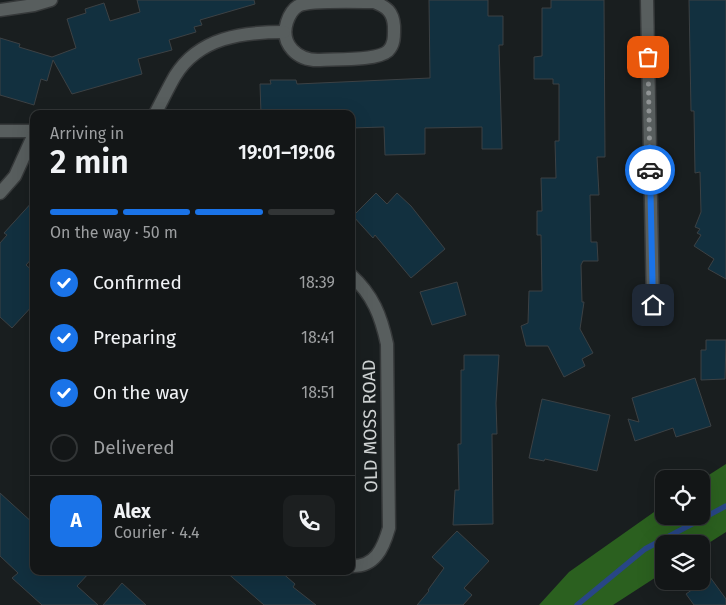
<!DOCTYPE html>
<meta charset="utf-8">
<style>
body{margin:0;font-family:"Fira Sans",sans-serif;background:#1c1f20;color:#f1f3f6;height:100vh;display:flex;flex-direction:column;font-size:19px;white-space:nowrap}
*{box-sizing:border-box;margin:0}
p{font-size:16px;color:#9d9fa1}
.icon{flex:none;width:28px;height:28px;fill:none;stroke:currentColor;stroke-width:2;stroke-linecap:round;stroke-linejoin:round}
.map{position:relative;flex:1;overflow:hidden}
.details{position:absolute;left:30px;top:110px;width:325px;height:465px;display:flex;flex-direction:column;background:#131617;border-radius:10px;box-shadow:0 5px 20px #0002,0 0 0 1px #323536}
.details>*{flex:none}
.fabs{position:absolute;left:655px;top:470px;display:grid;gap:10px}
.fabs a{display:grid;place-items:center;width:55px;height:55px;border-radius:10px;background:#131617;box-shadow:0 5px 20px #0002,0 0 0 1px #323536;font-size:25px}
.pin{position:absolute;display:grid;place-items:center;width:42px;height:42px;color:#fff;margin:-21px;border-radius:10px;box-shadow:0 2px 8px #0006}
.courier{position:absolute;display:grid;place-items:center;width:50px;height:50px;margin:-25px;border:4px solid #1a73e8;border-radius:50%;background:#fff;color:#222;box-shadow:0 1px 6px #0007}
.headline em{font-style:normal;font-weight:600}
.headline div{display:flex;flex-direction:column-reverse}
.headline{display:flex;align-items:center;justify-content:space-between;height:85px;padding:0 20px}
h1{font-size:32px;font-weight:600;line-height:38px}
.bar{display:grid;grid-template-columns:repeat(4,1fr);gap:8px 5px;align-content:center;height:60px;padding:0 20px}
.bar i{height:6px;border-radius:4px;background:#323536}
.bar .selected{background:#1a73e8}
.bar p{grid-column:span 4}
.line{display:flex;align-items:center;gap:12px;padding:0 20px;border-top:1px solid #323536}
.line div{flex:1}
.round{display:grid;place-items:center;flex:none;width:52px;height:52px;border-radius:10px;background:#1c1f20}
ol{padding:0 20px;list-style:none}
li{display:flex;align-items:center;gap:15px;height:55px}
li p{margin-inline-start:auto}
li .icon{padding:5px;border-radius:50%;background:#1a73e8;color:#fff;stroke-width:4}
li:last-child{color:#9d9fa1}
li i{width:28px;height:28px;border:2px solid #323536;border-radius:50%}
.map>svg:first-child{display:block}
.forest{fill:#2b601f}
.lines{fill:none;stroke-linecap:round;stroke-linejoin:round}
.stream{stroke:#284686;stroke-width:5.5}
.building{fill:#12303f;stroke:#3c4144}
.street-casing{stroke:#36393a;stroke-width:15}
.street{stroke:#585e5e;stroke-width:12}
.done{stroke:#909495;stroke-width:5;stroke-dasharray:0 9}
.route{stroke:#1a73e8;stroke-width:6}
.labels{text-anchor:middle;stroke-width:4.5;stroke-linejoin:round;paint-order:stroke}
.street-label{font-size:18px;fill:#d0d4d4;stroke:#191e1f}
</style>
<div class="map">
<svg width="726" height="605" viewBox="0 0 726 605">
<rect width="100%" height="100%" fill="#191e1f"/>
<path class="forest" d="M726,464V532L701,548V544H664V572L613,605H539L569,572L664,505V516H701V480Z"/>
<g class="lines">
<path class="stream" d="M577,605L645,549L726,506"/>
</g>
<g class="building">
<path d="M137,0H254L255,4L200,20L202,25L194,27L196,32L169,40L172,50L138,59L142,74L72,94L53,60L47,81L41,79L34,105L0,95V38L20,44L19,47L52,57L76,48L67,19L86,13L85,9L104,3L110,21L140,12Z"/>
<path d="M429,0H488V16H503V45H499L502,149H482V127L425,128V154L385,155L384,127L351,128V114H261L260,84H271L270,80H296L297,84L430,78Z"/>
<path d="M551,0H604L605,157H597L599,195H590L591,242H597L598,261H583L581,265L582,302H584L580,329L593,353L582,359L585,366L564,377L548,346H526L521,326L528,323L529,291H542L541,235H537V211H542L541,178H556L555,141H559V84H553V79H534V57L542,56V8H551Z"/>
<path d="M689,0H726V279L708,269L714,259L694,246L701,235L697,233L700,229L695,227L701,212L700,172L695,173L694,111H691Z"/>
<path d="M376,193L387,204L397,193L411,206L445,249L411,278L375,235L373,238L353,216Z"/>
<path d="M34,200V256L26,265L34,272V304L12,328L0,317V243L7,235L4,233Z"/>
<path d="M457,282L466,315L432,325L420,292Z"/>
<path d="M706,340H726L725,379L701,380V350H706Z"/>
<path d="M464,355H499L496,403L497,434H492L493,524L453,525L455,490H459L458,444H461V370H464Z"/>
<path d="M695,378L711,426L676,437L673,428L635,441L628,419L639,422L632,398Z"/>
<path d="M542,399L610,415L597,471L545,459L544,461L529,458Z"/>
<path d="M0,493L34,524V571H91L77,586L98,605H42L12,578L18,573L0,556Z"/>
<path d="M457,531L489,561L464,588L472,595L463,605H417L429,591L428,590L444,568L432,557Z"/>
<path d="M225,571H280L295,584L293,587L316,605H264Z"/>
<path d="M710,577L726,599V605H694L686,594Z"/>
<path d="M122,583L146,605H103Z"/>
</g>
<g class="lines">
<defs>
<g id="street">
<path d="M647,0L653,305"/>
<path d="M374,2C387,7 393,12 394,26C394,35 395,44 388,51C377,61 335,59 320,60C297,61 280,44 287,22C289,16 293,9 298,6C308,0 360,2 374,2Z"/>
<path d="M0,10L34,5L51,0"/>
<path d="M155,114C162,101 168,88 175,76C199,37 243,32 284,32"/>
<path d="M0,131H34"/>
<path d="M0,193L15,176L34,134"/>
<path d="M351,275C373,295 381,316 387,344L389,528C383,549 375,567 351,566"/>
</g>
</defs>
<use href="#street" class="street-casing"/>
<use href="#street" class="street"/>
</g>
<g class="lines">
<path class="done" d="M648,57L650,170"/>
<path class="route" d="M650,170L653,305"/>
</g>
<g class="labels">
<g class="street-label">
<text transform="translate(370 426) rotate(-91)" y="6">OLD MOSS ROAD</text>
</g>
</g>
</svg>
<div class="fabs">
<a><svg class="icon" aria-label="locate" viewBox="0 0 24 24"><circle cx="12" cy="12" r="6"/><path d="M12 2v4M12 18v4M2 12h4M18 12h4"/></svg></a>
<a><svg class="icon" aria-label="layers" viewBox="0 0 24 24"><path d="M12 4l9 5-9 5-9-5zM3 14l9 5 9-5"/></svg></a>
</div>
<div class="pin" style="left:648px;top:57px;background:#ea580c"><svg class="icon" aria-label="bag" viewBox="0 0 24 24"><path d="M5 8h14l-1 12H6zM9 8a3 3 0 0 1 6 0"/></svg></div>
<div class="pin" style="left:653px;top:305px;background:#1f2937"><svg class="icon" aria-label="home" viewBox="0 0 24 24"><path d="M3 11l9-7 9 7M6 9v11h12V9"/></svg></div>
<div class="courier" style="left:650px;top:170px"><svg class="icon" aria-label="car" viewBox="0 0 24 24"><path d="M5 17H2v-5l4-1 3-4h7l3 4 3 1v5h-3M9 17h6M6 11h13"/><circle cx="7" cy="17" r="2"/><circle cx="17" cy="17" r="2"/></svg></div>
<section class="details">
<div class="headline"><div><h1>2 min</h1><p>Arriving in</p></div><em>19:01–19:06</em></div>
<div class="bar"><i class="selected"></i><i class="selected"></i><i class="selected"></i><i></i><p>On the way · 50 m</p></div>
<ol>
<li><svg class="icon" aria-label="check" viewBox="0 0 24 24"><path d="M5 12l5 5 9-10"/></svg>Confirmed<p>18:39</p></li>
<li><svg class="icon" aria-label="check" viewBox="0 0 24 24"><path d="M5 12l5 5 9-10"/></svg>Preparing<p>18:41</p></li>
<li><svg class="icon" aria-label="check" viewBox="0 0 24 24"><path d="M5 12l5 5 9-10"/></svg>On the way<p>18:51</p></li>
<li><i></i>Delivered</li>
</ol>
<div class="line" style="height:90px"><b class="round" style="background:#1a73e8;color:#fff">A</b><div><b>Alex</b><p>Courier · 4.4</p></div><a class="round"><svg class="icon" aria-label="phone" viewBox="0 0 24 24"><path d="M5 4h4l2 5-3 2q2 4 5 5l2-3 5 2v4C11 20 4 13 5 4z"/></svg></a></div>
</section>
</div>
